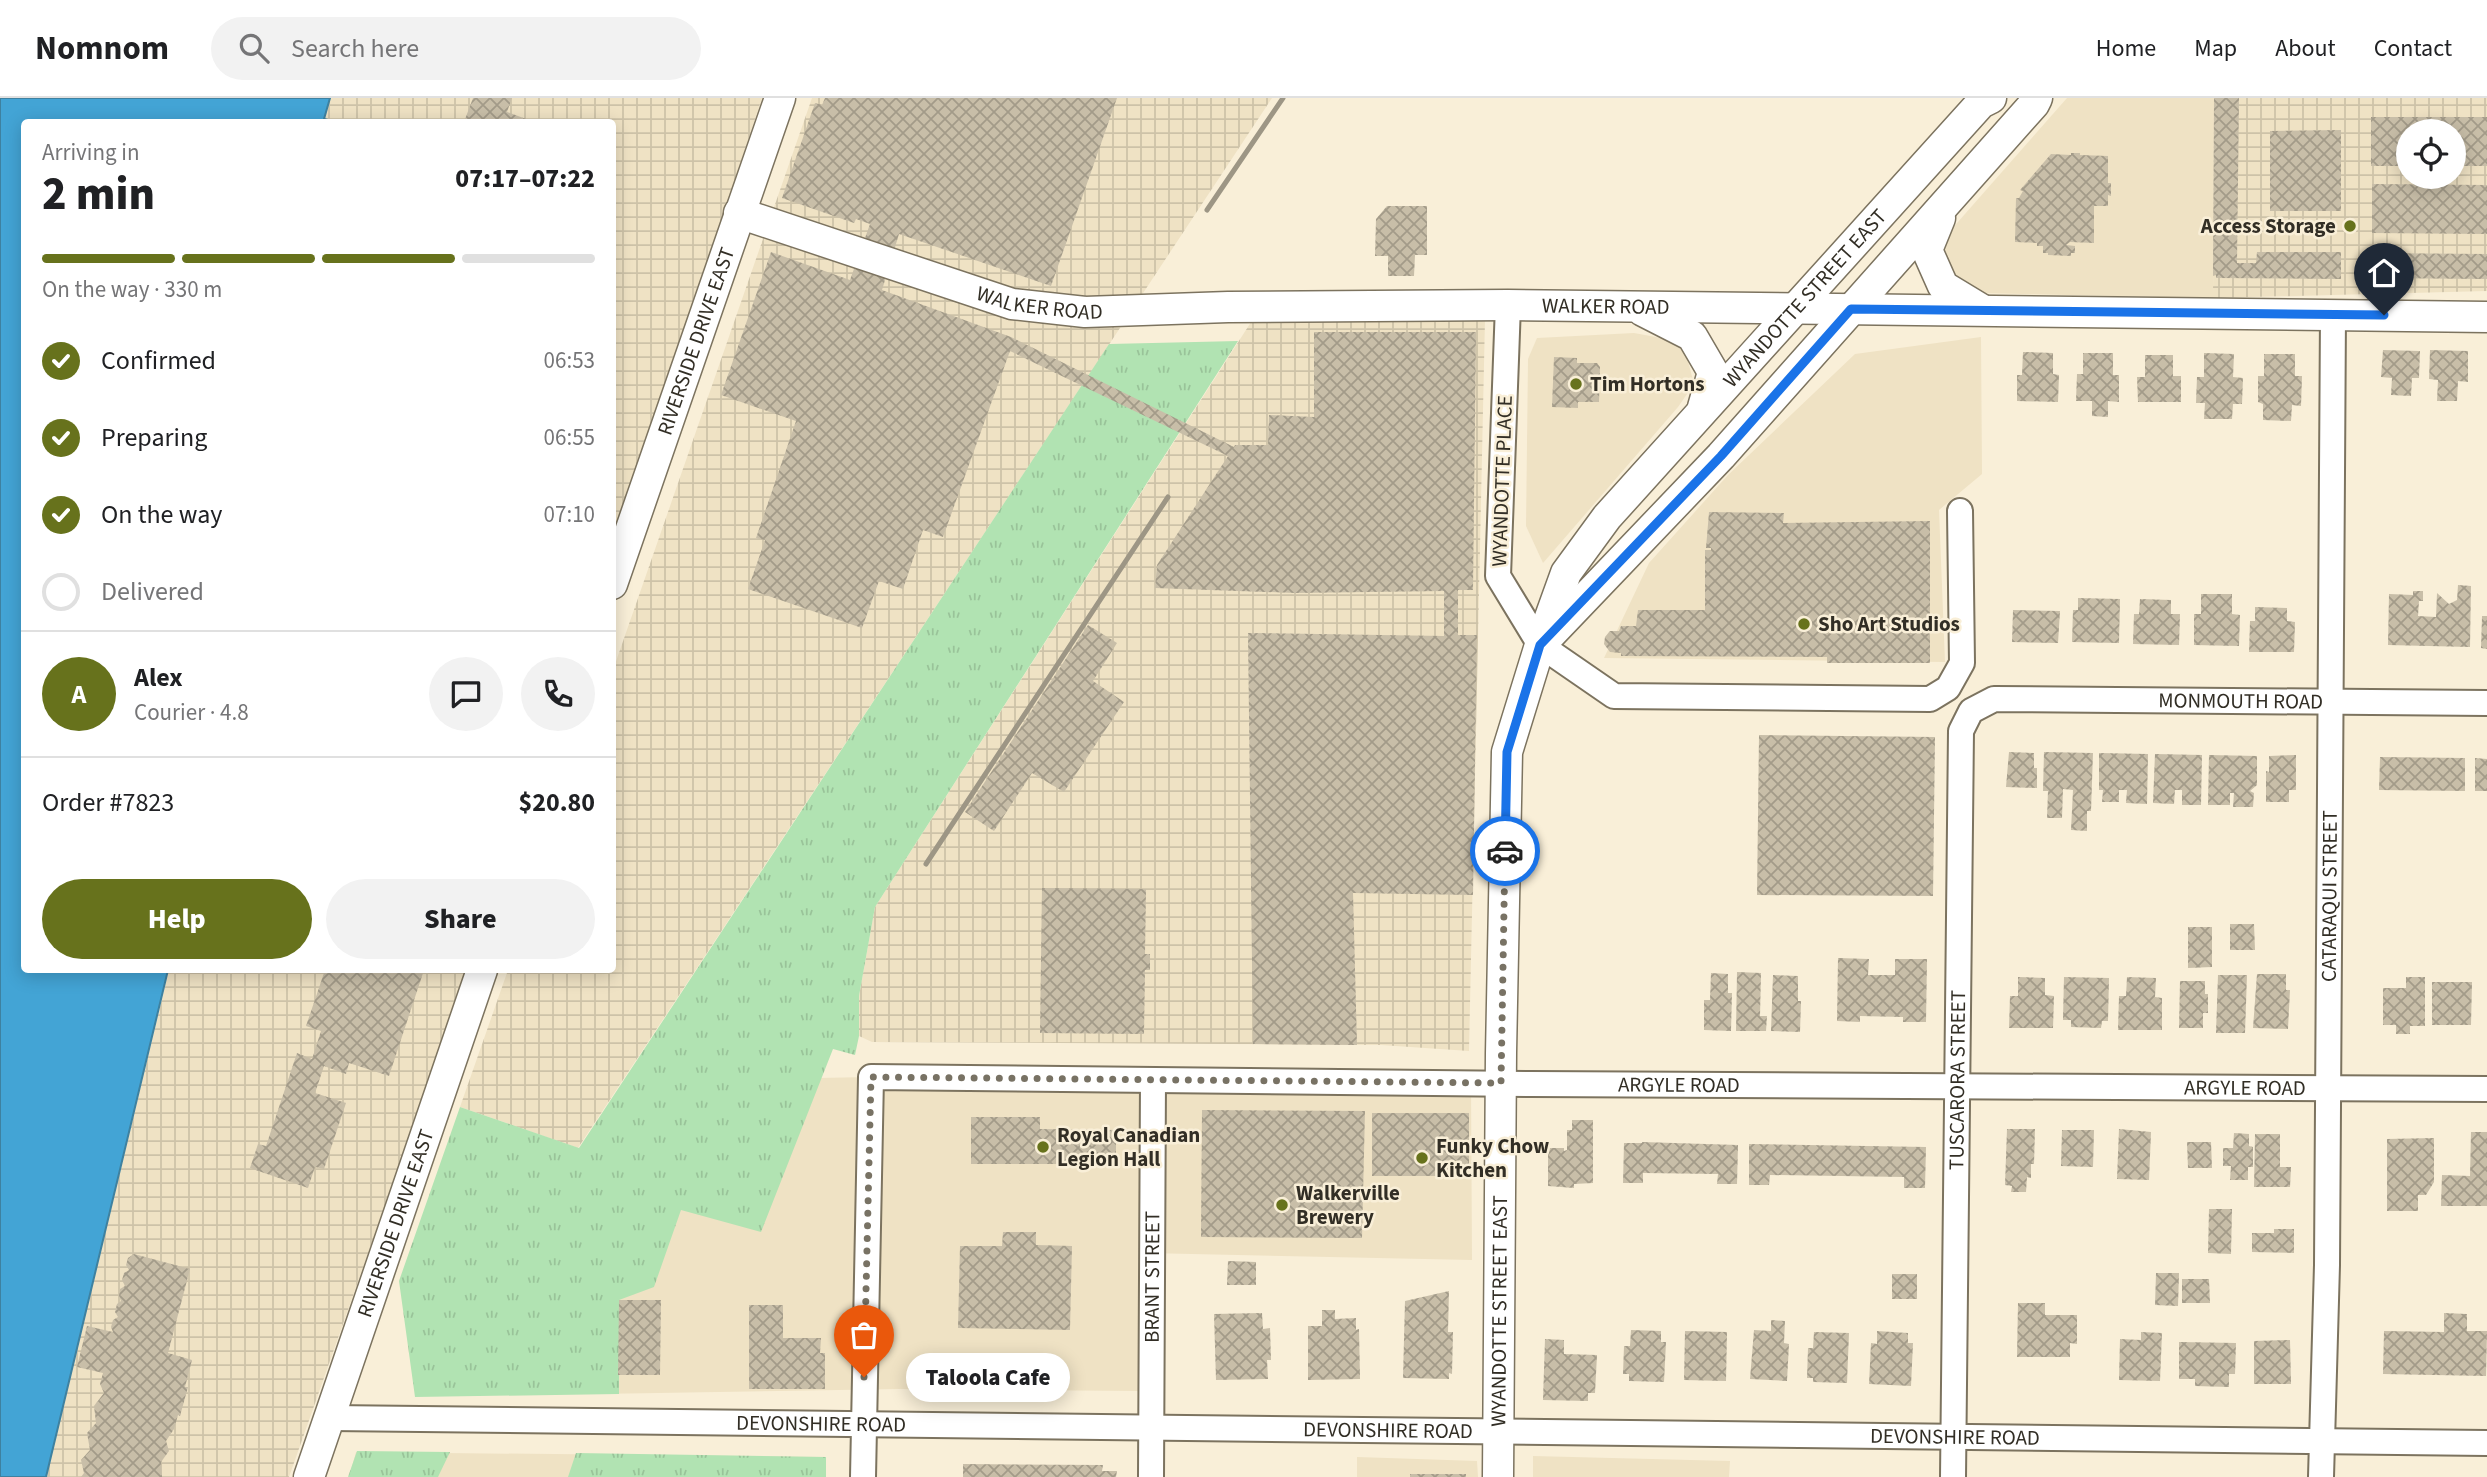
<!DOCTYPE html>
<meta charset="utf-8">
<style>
body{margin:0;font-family:"Source Sans 3",sans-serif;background:#f2f2f2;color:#202124;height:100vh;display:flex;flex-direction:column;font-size:26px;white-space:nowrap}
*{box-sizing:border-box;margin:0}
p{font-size:23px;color:#757577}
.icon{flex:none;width:38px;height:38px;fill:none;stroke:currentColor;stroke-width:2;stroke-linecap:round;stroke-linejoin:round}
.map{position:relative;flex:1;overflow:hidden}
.sheet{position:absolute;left:21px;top:21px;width:595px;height:854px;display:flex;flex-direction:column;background:#fff;border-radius:7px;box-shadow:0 4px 18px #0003}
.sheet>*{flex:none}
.tools{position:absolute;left:2396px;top:21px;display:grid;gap:14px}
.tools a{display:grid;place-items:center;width:70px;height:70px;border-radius:50%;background:#fff;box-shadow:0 4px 18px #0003;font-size:35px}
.pin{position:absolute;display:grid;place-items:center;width:60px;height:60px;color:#fff;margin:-72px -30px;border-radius:50% 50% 50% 0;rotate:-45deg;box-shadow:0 0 7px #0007}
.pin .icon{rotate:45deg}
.courier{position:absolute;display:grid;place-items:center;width:70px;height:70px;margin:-35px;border:5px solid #1a73e8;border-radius:50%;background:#fff;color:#222;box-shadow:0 2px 9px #0007}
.bubble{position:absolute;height:49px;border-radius:24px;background:#fff;box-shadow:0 4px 18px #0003;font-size:23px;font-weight:800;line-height:49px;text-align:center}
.overview em{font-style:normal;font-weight:800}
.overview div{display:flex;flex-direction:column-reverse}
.overview{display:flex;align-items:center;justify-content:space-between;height:119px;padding:0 21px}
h1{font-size:46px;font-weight:800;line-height:52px}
.bar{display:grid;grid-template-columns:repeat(4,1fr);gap:10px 7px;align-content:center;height:84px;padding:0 21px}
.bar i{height:9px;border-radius:5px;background:#e0e0e0}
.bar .on{background:#67721c}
.bar p{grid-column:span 4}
.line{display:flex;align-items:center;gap:18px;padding:0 21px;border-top:2px solid #e0e0e0}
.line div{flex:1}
.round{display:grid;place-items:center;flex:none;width:74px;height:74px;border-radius:37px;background:#f2f2f2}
ol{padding:0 21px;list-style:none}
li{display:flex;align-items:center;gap:21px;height:77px}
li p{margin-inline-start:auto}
li .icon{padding:7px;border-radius:50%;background:#67721c;color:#fff;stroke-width:4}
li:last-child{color:#757577}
li i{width:38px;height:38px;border:4px solid #e0e0e0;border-radius:50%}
.action{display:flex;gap:14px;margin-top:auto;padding:14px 21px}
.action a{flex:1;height:80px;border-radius:42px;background:#67721c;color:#fff;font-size:28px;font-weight:800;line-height:80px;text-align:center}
.action a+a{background:#f2f2f2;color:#202124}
header{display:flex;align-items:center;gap:42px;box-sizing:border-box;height:98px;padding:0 35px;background:#fff;border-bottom:2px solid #e0e0e0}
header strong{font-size:33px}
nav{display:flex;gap:38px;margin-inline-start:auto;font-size:24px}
.search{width:490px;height:63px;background:#f2f2f2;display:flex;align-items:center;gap:18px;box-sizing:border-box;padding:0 24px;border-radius:38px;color:#757577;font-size:26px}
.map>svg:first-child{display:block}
.built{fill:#efe2c4}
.industrial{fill:url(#industrial-grid);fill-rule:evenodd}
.grass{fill:url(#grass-tufts)}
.water{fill:#43a4d5;stroke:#3e81a0;stroke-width:2}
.building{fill:url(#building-cross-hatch)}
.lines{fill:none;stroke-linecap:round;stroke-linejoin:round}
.minor-casing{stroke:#7c735f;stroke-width:28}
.major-casing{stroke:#7c735f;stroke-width:33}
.minor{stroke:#fff;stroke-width:24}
.major{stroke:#fff;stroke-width:30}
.rail{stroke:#9d9685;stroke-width:5}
.done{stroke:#787264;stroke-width:7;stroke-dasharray:0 12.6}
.route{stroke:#1a73e8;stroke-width:9}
.poi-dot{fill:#67721c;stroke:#f9efd8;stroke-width:2.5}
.labels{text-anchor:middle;stroke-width:5;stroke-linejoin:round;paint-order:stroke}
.poi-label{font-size:21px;font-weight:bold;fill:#322e25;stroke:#f9efd8;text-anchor:start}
.street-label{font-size:21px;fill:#322e25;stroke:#f9efd8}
</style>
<header>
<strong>Nomnom</strong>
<div class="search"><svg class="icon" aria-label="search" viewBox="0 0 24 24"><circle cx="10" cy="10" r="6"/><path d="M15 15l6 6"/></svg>Search here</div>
<nav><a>Home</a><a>Map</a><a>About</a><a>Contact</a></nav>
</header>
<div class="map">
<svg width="2487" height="1379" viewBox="0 0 2487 1379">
<defs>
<pattern id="industrial-grid" width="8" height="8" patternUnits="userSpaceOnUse" patternTransform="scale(1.75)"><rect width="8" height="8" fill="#efe2c4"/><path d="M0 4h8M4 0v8" fill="none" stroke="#cdc2a8"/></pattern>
<pattern id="grass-tufts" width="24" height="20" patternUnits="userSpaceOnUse" patternTransform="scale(1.75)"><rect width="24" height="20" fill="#b1e3b2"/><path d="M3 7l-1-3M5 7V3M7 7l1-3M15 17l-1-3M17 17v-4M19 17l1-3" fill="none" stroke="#99c399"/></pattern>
<pattern id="building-cross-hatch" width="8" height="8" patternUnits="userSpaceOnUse" patternTransform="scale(1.75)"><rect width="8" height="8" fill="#c8bea8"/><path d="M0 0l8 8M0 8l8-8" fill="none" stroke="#a39b89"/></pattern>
</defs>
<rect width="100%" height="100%" fill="#f9efd8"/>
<g class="built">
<path d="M2067,0H2214L2213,200L1977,195L1956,186L1946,168L1945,151L1950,133Z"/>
<path d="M1634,235L1683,244L1694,286L1678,309L1543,465L1526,428L1528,261L1537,240Z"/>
<path d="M1981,239L1982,376L1939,412L1945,564L1604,560L1649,465L1728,377L1855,256Z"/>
<path d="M871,979L1471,985L1472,1162L1146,1155L1140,1293L900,1291L597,1296L616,1137L755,981Z"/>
<path d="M356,1354L826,1359V1379H349Z"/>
<path d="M1533,1358L1730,1363L1729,1379H1533Z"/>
<path d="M1357,1359L1477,1363L1478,1379H1357Z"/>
</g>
<g class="industrial">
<path d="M330,0H762L613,448L612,24H327L328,22H324Z"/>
<path d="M812,0H1272L578,1050L460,1009L508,872H612L613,572Z"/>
<path d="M2214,0H2487V193L2213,200ZM2408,33H2454V79H2408Z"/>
<path d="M1253,221H1485L1469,953L1381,947L872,944L859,938V898L875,809Z"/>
<path d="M169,872H468L289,1379H46Z"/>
</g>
<g class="grass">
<path d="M1238,243L875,809L859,898V938L855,957L833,951L761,1134L681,1112L654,1189L619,1202V1296L415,1299L399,1183L460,1009L579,1050L1109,246Z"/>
<path d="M357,1353H358L450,1354L438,1379H348Z"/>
<path d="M576,1355L826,1359V1379H568Z"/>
</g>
<path class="water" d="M0,0H330L324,21L328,22L327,24H24V872H168L46,1379H0Z"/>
<g class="building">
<path d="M473,0H512L507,14L534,24H464Z"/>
<path d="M825,0H1117L1051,188L899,136L882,192L1011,239L1234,349L1235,347H1268L1269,317L1314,319V234H1476L1473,492H1458V537H1477L1473,797L1353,795L1357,947L1253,946L1248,535L1444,538V493L1295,495L1155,490L1157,467L1228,358L1010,253L943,439L923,432L903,491L879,483L862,530L748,491L765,442L756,440L796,323L721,297L771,154L850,182L870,126L856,121L854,125L782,100L815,5L822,7Z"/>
<path d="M2214,0H2239L2237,165H2256L2257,154H2341V181L2216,180V177L2213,178Z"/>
<path d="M2371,19H2487V68H2454V33H2408V68H2371Z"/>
<path d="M2341,32V113H2270V33Z"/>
<path d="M2071,55H2080V57L2108,58V85H2111V98L2108,97V108H2094V145L2070,144L2066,147L2075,148V155H2071V158L2048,157V155H2043V148H2037V145L2015,144L2016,100H2019L2023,93L2020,92L2051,56L2071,57Z"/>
<path d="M2372,86L2487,87V136L2372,135Z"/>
<path d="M1387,108H1427V157H1415L1414,178H1388V158H1375L1376,121Z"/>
<path d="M2370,155L2487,156V181L2370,180Z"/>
<path d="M2383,252L2420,253L2419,280H2412L2411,298L2391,297L2392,280L2381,279Z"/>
<path d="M2430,252L2468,253V284L2458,283L2457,303H2437L2438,282L2429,281Z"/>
<path d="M2023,254L2053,255V276L2059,277L2058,304L2017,303V277H2022Z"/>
<path d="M2083,255H2113V277H2119V304L2108,303V319L2092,318V303H2076L2077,276H2083Z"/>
<path d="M2204,255L2234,256L2233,279L2243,280L2242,306H2233L2232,321H2204L2205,305H2196L2197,279H2204Z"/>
<path d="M2264,256H2295V278H2302L2301,308L2292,307L2291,323L2263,322V306L2258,304V278H2264Z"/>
<path d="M2145,257H2173V278H2181V304H2138L2137,279H2145Z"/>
<path d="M1554,259L1577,260V265H1597L1600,269L1599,304H1578V310L1552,309Z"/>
<path d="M1709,414L1784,415L1783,425L1930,423V565H1827V559L1621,558V555L1610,554L1604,546L1605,539L1610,533H1619L1621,528H1636L1638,512H1705V452H1711V450H1706Z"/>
<path d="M2458,487L2471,488L2470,549L2388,547L2389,496L2413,497V493H2423V503H2419L2418,518L2436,519L2437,495L2449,506L2457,502Z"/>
<path d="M2201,496H2232V516L2240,517L2239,548L2194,547V516H2201Z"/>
<path d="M2078,500L2120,501L2119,545L2072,544L2073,512H2078Z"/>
<path d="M2140,501L2171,502V516H2180L2179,547L2133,546L2134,516H2139Z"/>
<path d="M2255,509L2287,510V523L2295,524L2294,554H2249L2250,523H2255Z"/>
<path d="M2013,512L2060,513L2058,545L2012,544Z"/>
<path d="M2482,518H2487V551L2481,550Z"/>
<path d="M1088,527L1117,545L1093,583L1124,604L1064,694L1032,675L994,733L965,714Z"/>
<path d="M1759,637L1935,639L1933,798L1757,797Z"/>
<path d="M2009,654L2034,655V670H2037V690L2006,689Z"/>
<path d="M2044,654L2093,655L2091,713H2087V733L2071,732L2073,692L2063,691L2062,720H2047L2048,693H2043Z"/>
<path d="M2099,655L2148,656L2147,706L2126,705L2127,692H2119V704H2102L2103,692H2099Z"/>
<path d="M2155,656L2202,657L2201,707H2182V692H2175L2174,706L2153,705Z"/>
<path d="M2209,657L2257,658V687L2250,693L2254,695L2253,709H2233L2234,695H2230V707H2208Z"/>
<path d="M2296,657V692H2289V704H2266V673L2269,674V658Z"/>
<path d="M2380,659L2465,660V693L2379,692Z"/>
<path d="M2475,660L2487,661V693H2475Z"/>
<path d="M1042,790L1146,791L1145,856H1150V872H1145L1144,936L1040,935Z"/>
<path d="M2230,826H2254L2255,852H2230Z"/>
<path d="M2188,829H2212V869L2188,870Z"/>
<path d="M1838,860L1869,861L1868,877H1895V861H1927L1926,924H1903V919L1860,918V924L1837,923Z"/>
<path d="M325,872H424L389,978L349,965L346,976L324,968L315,995L346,1005L324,1071L315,1069L308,1090L250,1070L258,1046L266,1048L297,955L312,961L321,933L306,928Z"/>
<path d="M1737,874L1761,875L1760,918H1767L1766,933H1736Z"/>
<path d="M1711,875L1728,876V895H1732L1731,933L1704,932V902H1710Z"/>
<path d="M2257,876H2286V892H2290L2288,931L2253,930Z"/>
<path d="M1773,877L1798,878V903H1801L1800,934L1771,933Z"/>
<path d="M2218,877H2247L2245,935H2216Z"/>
<path d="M2018,879L2045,880V897L2054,898L2053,930H2009L2010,898H2018Z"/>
<path d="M2064,879L2109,880L2108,923H2102L2101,930L2071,929V922H2063Z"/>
<path d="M2127,879L2156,880L2155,899L2162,900V932H2118L2119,898H2126Z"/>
<path d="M2406,879H2425V928H2410V936H2396V927H2383V890H2406Z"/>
<path d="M2180,883H2205V896H2208V915H2203V930H2179Z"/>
<path d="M2432,884H2472L2471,927H2432Z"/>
<path d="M1202,1012L1365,1013L1362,1140L1201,1139Z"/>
<rect x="1372" y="1015" width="97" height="63"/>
<path d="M971,1019H1040V1031L1116,1032V1066H971Z"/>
<path d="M1572,1022H1593V1085L1574,1086V1090L1548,1088V1050H1564V1053L1567,1052V1032H1572Z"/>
<path d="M2007,1031H2035L2034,1066H2031V1080L2027,1079L2026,1094H2011L2012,1088L2005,1087Z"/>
<path d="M2119,1031L2151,1034L2149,1082L2117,1081Z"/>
<path d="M2062,1032H2094L2093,1069L2061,1068Z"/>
<path d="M2471,1034H2487V1108H2441L2442,1077L2470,1078Z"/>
<path d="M2234,1035L2249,1036V1048L2253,1049V1069H2248V1082H2230L2231,1068H2223V1050H2233Z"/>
<path d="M2255,1036H2280V1069H2291L2290,1089H2254Z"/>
<path d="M2434,1040V1084L2426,1097H2418V1113H2387V1041Z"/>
<path d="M1642,1044L1738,1047L1737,1086H1717L1718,1076L1643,1075V1085H1623L1624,1045H1642Z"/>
<path d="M2187,1044H2211L2212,1070H2188Z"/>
<path d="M1749,1046L1926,1049L1925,1090H1904V1079L1770,1077L1769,1087H1749Z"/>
<path d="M2209,1111H2232L2231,1156L2208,1155Z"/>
<path d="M2274,1131H2294V1155L2252,1154V1135H2274Z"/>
<path d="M1003,1134H1036V1147L1072,1148L1070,1232L958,1230L960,1148H1002Z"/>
<path d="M134,1156L190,1171L168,1255L192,1262L185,1289H188L180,1318L178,1317L174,1331L166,1343L169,1353L161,1364L162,1379H81L84,1375L81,1362L90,1352L87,1335L96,1325L94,1308L104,1295L100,1286L103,1275L77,1269L87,1228L113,1234L111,1229L113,1222L118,1219L115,1214L117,1206L121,1203L119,1198L120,1191L125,1188L122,1182L124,1175L129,1172L126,1167L128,1160Z"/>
<path d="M1228,1163L1256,1164V1187H1227Z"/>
<path d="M2156,1175H2179L2178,1208L2155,1207Z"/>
<rect x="1892" y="1176" width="25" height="25"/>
<path d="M2182,1181H2209L2210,1205H2182Z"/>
<path d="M1449,1193L1448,1234H1453L1452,1276L1449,1275V1281L1403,1280L1405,1203Z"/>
<path d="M619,1202H661L660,1277H618Z"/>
<path d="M2018,1205H2045V1217H2077V1246L2070,1245V1259H2017Z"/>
<path d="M749,1207H783V1240H821L820,1255H825V1291H749Z"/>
<path d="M1322,1212H1335V1221L1356,1220V1232L1359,1231L1360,1281L1308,1282V1228H1322Z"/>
<path d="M1262,1215L1263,1231L1270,1230L1271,1262H1267L1268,1281L1216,1282L1214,1216Z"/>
<path d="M2444,1215L2467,1216V1233H2487L2486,1278L2383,1276L2384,1233L2444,1234Z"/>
<path d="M1771,1222L1785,1223L1784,1245L1789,1246L1787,1283L1750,1281L1754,1232L1771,1233Z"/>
<path d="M1631,1232L1661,1233V1244H1666L1664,1284L1629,1283V1276H1623L1624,1248H1630Z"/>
<path d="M1685,1233L1727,1234L1726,1283L1684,1282Z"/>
<path d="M1877,1233L1908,1235V1245H1913L1911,1288L1869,1286L1871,1245L1877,1246Z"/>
<path d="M1814,1234L1849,1235L1847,1285L1813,1284V1280H1807L1808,1250H1813Z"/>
<path d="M2141,1234L2162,1235L2160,1283L2119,1282L2120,1241L2141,1242Z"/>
<path d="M1545,1241L1564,1242V1256L1597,1257L1595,1295H1588V1303L1543,1302Z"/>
<path d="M2290,1242L2291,1286H2254V1243Z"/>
<path d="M2179,1244L2236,1245L2235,1276H2229V1289L2195,1288V1281H2179Z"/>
<path d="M963,1366L1103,1367L1102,1373H1117L1116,1379H963Z"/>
<rect x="1410" y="1376" width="56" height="3"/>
</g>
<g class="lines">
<defs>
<g id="minor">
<path d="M1508,207L1498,478L1540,547L1614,598L1930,601L1948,590L1962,565L1960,413"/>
<path id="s1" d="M331,1320L2487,1345"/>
<path id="s2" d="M863,1379L871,979L1532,986L2487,991"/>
<path id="s3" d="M1151,1379L1153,982"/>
<path id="s4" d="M1953,1379L1961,633L1971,613L1994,601L2487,605"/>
<path id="s5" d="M2321,1379L2327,1167L2333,216"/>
</g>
<g id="major">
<path id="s6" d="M739,115L1012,206L1085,214L1228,209L1508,207L2487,219"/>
<path d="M1940,120L1927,152L1943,188L1981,211"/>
<path d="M1643,213L1692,238L1713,274L1703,309"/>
<path id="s7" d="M612,486L780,0"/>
<path d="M1547,540L1721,358L2034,6L2037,0"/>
<path id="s8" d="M309,1379L482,872"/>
<path id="s9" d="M1498,1379L1501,955L1507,654L1540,547L1566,475L1607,419L1981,5L1991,0"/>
</g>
</defs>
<use href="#minor" class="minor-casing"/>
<use href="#major" class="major-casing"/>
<use href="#minor" class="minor"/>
<use href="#major" class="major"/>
<g class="rail">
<path d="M1207,112L1283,0"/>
<path d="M926,766L1168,399"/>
</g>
</g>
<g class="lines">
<path class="done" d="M864,1279L871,979L1501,985L1505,753"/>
<path class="route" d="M1505,753L1507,654L1540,547L1721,358L1851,211L2384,217"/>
</g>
<g class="poi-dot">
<circle cx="2350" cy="128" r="7"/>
<circle cx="1576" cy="286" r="7"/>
<circle cx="1804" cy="526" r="7"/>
<circle cx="1043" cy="1049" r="7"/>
<circle cx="1422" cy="1060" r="7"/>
<circle cx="1282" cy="1107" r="7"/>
</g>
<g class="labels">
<g class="poi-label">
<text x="2336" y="135" text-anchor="end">Access Storage</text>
<text x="1590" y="293">Tim Hortons</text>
<text x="1818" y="533">Sho Art Studios</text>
<text x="1057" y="1044">Royal Canadian<tspan x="1057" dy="24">Legion Hall</tspan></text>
<text x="1436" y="1055">Funky Chow<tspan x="1436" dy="24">Kitchen</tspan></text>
<text x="1296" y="1102">Walkerville<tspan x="1296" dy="24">Brewery</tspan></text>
</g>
<g class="street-label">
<text dy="7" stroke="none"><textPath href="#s9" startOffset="1278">WYANDOTTE STREET EAST</textPath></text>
<text dy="7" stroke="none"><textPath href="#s6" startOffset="315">WALKER ROAD</textPath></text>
<text dy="7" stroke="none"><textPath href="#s6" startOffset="882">WALKER ROAD</textPath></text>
<text dy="7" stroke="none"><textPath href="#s7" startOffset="257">RIVERSIDE DRIVE EAST</textPath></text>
<text transform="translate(1502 383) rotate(-88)" y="7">WYANDOTTE PLACE</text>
<text dy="7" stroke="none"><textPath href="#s4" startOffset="1041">MONMOUTH ROAD</textPath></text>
<text dy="7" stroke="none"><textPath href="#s5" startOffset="581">CATARAQUI STREET</textPath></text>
<text dy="7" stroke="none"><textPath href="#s4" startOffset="397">TUSCARORA STREET</textPath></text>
<text dy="7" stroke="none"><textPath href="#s2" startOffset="1208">ARGYLE ROAD</textPath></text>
<text dy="7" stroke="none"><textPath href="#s2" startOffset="1774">ARGYLE ROAD</textPath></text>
<text dy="7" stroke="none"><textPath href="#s8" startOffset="268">RIVERSIDE DRIVE EAST</textPath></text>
<text dy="7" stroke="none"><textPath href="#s3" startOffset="200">BRANT STREET</textPath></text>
<text dy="7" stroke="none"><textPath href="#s9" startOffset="166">WYANDOTTE STREET EAST</textPath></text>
<text dy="7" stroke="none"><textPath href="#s1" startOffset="490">DEVONSHIRE ROAD</textPath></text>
<text dy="7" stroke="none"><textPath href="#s1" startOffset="1057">DEVONSHIRE ROAD</textPath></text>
<text dy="7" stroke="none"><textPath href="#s1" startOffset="1624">DEVONSHIRE ROAD</textPath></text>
</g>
</g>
</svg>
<div class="tools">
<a><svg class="icon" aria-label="locate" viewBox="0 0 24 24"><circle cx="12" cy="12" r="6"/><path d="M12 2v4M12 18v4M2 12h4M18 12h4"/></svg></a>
</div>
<div class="pin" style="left:864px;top:1279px;background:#ea580c"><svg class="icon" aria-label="bag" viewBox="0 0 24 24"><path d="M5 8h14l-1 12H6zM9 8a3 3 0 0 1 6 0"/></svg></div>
<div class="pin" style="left:2384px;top:217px;background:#1f2937"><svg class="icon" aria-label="home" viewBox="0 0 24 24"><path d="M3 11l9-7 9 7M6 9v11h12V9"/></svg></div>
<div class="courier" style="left:1505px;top:753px"><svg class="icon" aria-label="car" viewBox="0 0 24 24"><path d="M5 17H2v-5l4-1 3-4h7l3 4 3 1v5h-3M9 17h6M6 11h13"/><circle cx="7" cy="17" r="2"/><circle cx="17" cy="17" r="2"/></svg></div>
<div class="bubble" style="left:906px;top:1255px;width:164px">Taloola Cafe</div>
<section class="sheet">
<div class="overview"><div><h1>2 min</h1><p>Arriving in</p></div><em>07:17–07:22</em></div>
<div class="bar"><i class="on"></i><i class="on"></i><i class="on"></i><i></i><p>On the way · 330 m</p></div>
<ol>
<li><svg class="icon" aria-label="check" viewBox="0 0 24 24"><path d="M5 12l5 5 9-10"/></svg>Confirmed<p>06:53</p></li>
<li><svg class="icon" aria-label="check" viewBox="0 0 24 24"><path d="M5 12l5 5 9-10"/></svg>Preparing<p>06:55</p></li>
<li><svg class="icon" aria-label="check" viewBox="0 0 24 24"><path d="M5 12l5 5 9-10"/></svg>On the way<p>07:10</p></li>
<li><i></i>Delivered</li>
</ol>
<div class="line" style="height:126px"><b class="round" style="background:#67721c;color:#fff">A</b><div><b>Alex</b><p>Courier · 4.8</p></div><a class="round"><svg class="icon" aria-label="chat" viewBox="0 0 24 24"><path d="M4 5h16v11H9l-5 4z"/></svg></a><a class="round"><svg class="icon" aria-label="phone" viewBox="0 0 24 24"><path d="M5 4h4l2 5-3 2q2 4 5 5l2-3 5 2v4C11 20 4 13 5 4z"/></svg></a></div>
<div class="line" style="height:91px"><div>Order #7823</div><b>$20.80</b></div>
<div class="action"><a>Help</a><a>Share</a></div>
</section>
</div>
